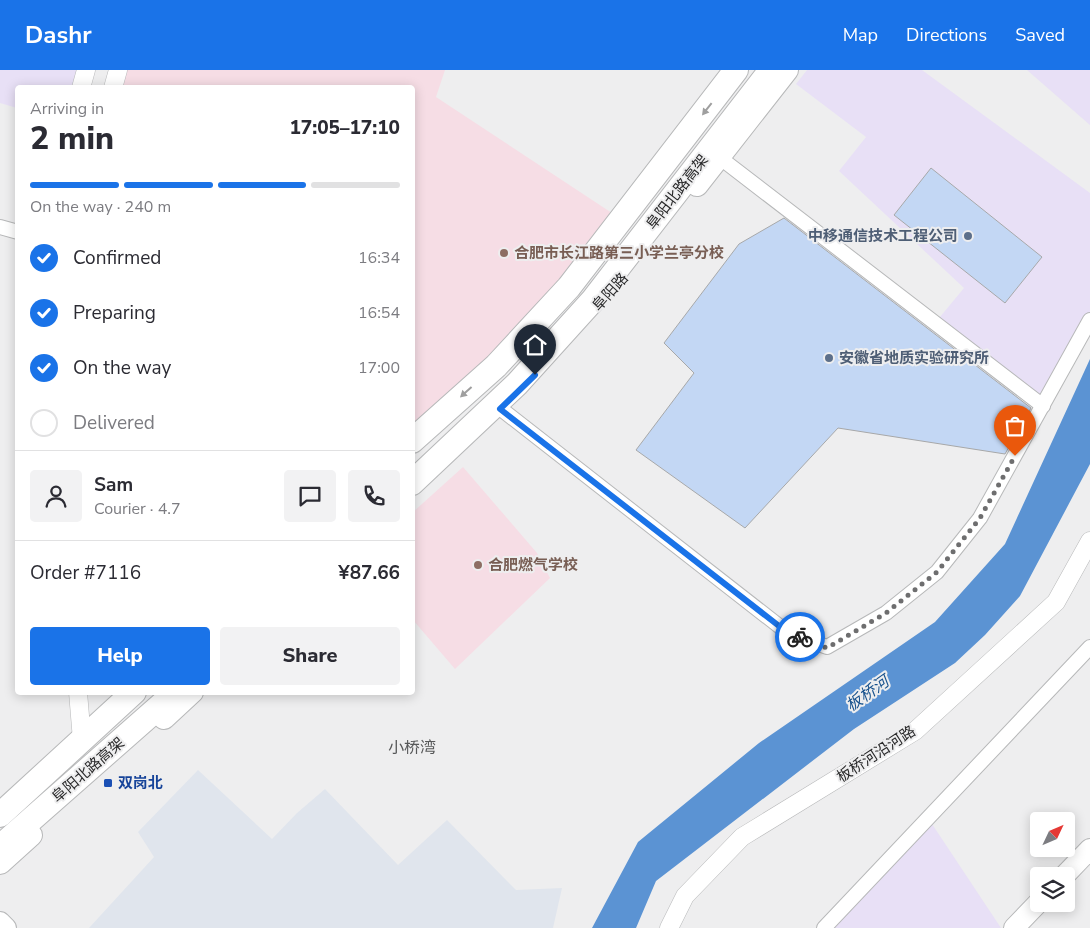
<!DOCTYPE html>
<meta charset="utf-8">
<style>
body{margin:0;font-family:"Nunito Sans","Noto Sans SC",sans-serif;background:#f2f2f3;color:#2b2b33;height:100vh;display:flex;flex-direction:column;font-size:19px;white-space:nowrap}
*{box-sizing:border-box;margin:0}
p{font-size:16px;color:#7c7c81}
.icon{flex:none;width:28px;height:28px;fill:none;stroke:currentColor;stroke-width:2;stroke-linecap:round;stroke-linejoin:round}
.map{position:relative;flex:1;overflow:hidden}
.sheet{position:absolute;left:15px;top:15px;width:400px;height:610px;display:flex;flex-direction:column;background:#fff;border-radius:5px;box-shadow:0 2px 12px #0003}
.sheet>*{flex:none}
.needle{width:32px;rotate:46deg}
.buttons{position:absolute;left:1030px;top:742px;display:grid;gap:10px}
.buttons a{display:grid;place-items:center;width:45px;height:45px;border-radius:5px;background:#fff;box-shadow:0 2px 12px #0003;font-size:25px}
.pin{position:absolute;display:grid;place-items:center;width:42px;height:42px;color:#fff;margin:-51px -21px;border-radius:50% 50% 50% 0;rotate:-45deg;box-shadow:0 0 5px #0007}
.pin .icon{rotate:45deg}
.courier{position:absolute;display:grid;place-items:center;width:50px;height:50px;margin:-25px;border:4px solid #1a73e8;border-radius:50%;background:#fff;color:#222;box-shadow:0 1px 6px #0007}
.overview em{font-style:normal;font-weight:800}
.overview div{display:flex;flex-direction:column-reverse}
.overview{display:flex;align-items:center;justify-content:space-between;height:85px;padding:0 15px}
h1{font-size:32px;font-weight:800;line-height:38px}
.bar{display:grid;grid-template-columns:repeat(4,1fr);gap:8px 5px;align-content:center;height:60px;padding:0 15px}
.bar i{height:6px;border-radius:4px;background:#e1e1e2}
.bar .active{background:#1a73e8}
.bar p{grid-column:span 4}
.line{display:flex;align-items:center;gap:12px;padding:0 15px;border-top:1px solid #e1e1e2}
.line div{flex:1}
.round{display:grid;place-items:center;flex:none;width:52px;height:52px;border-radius:5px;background:#f2f2f3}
ol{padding:0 15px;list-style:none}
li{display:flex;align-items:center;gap:15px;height:55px}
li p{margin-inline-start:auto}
li .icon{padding:5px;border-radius:50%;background:#1a73e8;color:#fff;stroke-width:4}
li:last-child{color:#7c7c81}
li i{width:28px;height:28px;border:2px solid #e1e1e2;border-radius:50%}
.cta{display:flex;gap:10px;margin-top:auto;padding:10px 15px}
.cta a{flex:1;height:58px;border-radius:5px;background:#1a73e8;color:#fff;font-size:20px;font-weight:800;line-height:58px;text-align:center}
.cta a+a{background:#f2f2f3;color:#2b2b33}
header{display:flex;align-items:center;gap:30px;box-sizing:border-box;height:70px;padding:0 25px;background:#1a73e8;color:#fff}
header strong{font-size:24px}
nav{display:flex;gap:28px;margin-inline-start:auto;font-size:18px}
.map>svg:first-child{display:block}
.commercial{fill:#e8e0f6}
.built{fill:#e0e5ed}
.education{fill:#f6dde5}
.water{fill:#5b93d3}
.building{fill:#c3d7f4;stroke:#a7a8a9}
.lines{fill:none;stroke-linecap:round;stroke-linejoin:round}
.minor-casing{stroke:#b7b8b9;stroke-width:16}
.tertiary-casing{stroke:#b7b8b9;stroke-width:19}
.secondary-casing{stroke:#b7b8b9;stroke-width:22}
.primary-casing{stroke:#b7b8b9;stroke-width:24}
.trunk-casing{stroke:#b7b8b9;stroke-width:26}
.minor{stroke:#fff;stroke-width:14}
.tertiary{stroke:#fff;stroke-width:18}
.secondary{stroke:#fff;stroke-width:20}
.primary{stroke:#fff;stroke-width:22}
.trunk{stroke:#fff;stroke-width:24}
.oneway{fill:#9f9f9f}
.done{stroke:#6e6e6f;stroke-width:5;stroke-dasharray:0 9}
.route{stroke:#1a73e8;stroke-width:6}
.service-dot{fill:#5c6f8a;stroke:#eeeeef;stroke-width:2}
.education-dot{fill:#8d6e63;stroke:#eeeeef;stroke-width:2}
.transit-dot{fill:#1a4fb4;stroke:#eeeeef;stroke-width:2}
.labels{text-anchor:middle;stroke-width:4;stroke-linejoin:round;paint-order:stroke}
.street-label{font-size:15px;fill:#29292a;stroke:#eeeeef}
.service-label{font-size:15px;font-weight:bold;fill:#4e5e75;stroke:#eeeeef;text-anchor:end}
.education-label{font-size:15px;font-weight:bold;fill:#785e54;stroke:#eeeeef;text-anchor:start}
.transit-label{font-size:15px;font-weight:bold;fill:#164399;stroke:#eeeeef;text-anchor:start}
.water-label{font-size:16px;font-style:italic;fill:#18528d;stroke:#eeeeef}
.neighbourhood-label{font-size:16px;fill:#575859;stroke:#eeeeef}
</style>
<header>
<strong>Dashr</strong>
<nav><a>Map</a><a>Directions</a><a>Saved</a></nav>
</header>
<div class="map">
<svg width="1090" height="858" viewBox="0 0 1090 858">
<rect width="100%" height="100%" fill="#eeeeef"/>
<g class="commercial">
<path d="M0,0H79L74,17L18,18L17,38L0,33Z"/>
<path d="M807,0H922L1090,123V244L1043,336L935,253L964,218L839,101L866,67L796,14Z"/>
<path d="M1027,0H1090V55Z"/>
<path d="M928,748L1001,858H824Z"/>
</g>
<path class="built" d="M198,700L272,769L297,743L325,719L398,795L447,750L516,820L562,818L553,858H89L154,787L138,762Z"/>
<g class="education">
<path d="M118,0H445L436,27L621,149L413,371L412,18H113Z"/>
<path d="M463,397L537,483L550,508L455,599L413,550L412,443Z"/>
</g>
<path class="water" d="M1090,289V394L1020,526L985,565L955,593L854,659L656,811L636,858H592L638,772L759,673L935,552L1005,474Z"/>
<g class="building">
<path d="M931,98L1042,187L1005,233L894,145Z"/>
<path d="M784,148L1031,338L1005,384L838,358L745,458L636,380L694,303L664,273L739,174Z"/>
</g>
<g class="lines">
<defs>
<g id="minor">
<path d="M719,87L1043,336"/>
<path d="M0,157L18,162"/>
<path d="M501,339L788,563L827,577L886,543L937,502L980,448L1090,250"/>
<path d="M824,858L1090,577"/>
</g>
<g id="tertiary">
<path d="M81,18L86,0"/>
<path d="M113,18L118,0"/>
<path d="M78,622L82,670"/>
<path d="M669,858L685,826L742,767L915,661L1056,532L1090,471"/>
</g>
<g id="secondary">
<path d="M1064,806L1090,779"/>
<path d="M0,852L6,858"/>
<path d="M1014,858L1039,832"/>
</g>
<g id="primary">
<path d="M697,115L787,0"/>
<path d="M164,648L192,622"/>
<path d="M0,793L31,765"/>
</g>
<g id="trunk">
<path d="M412,371L496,296L569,217L736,0"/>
<path d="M412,413L517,314L593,230L771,0"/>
<path d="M0,745L134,622"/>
<path d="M0,777L176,622"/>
</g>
</defs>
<use href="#minor" class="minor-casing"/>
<use href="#tertiary" class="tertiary-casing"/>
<use href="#secondary" class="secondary-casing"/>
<use href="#primary" class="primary-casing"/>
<use href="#trunk" class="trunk-casing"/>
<use href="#minor" class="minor"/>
<use href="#tertiary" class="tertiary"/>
<use href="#secondary" class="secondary"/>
<use href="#primary" class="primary"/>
<use href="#trunk" class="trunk"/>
</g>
<defs><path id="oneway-solid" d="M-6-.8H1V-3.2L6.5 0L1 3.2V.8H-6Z" transform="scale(1.25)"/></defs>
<g class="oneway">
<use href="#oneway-solid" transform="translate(707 39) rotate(128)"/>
<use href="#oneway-solid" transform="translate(466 322) rotate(138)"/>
</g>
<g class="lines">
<path class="done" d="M800,567L827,578L886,543L937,502L980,448L1015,386"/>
<path class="route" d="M535,305L500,339L788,563L800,567"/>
</g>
<g class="service-dot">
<circle cx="968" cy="166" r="5"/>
<circle cx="829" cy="288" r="5"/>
</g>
<g class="education-dot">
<circle cx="504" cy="183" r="5"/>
<circle cx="478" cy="495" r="5"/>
</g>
<rect class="transit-dot" x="103" y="708" width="10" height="10" rx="2.5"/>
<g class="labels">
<g class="street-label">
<text transform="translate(677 122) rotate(-52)" y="5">阜阳北路高架</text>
<text transform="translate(610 222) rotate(-48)" y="5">阜阳路</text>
<text transform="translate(876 684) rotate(-33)" y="5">板桥河沿河路</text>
<text transform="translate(88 700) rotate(-41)" y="5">阜阳北路高架</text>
</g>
<g class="service-label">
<text x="958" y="171">中移通信技术工程公司</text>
<text x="839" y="293" text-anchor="start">安徽省地质实验研究所</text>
</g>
<g class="education-label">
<text x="514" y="188">合肥市长江路第三小学兰亭分校</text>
<text x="488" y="500">合肥燃气学校</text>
</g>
<g class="transit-label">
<text x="118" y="718">双岗北</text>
</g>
<g class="water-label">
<text transform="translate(867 623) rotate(-35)" y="6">板桥河</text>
</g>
<g class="neighbourhood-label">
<text x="412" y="683">小桥湾</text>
</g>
</g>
</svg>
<div class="buttons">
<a><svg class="needle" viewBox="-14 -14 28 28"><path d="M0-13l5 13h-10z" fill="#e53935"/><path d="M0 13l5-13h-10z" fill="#7c7c81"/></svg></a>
<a><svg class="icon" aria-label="layers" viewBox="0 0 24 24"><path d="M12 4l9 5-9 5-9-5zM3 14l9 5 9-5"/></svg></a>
</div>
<div class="pin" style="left:1015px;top:386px;background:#ea580c"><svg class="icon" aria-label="bag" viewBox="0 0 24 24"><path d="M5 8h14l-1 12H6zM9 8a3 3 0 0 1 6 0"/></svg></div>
<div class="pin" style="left:535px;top:305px;background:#1f2937"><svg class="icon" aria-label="home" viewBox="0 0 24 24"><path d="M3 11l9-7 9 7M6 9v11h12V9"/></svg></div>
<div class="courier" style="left:800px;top:567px"><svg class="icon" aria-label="bike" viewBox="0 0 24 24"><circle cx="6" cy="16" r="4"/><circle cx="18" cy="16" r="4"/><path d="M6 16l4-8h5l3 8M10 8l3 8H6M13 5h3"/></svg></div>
<section class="sheet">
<div class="overview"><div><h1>2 min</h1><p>Arriving in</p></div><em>17:05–17:10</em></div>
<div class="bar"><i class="active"></i><i class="active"></i><i class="active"></i><i></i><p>On the way · 240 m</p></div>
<ol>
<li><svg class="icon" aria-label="check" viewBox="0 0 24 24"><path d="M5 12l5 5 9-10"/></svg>Confirmed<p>16:34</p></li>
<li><svg class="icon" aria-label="check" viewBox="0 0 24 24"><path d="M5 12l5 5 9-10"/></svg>Preparing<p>16:54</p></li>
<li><svg class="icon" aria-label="check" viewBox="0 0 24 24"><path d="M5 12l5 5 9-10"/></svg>On the way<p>17:00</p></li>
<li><i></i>Delivered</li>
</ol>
<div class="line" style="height:90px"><a class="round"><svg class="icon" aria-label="person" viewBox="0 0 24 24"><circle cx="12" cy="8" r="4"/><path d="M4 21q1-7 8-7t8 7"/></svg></a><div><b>Sam</b><p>Courier · 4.7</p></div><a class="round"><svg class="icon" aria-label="chat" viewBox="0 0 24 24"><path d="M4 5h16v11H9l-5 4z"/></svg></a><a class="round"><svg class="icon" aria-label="phone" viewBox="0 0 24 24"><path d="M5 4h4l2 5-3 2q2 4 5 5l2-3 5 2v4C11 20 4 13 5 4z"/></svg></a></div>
<div class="line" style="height:65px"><div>Order #7116</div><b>¥87.66</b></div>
<div class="cta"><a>Help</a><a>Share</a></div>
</section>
</div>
